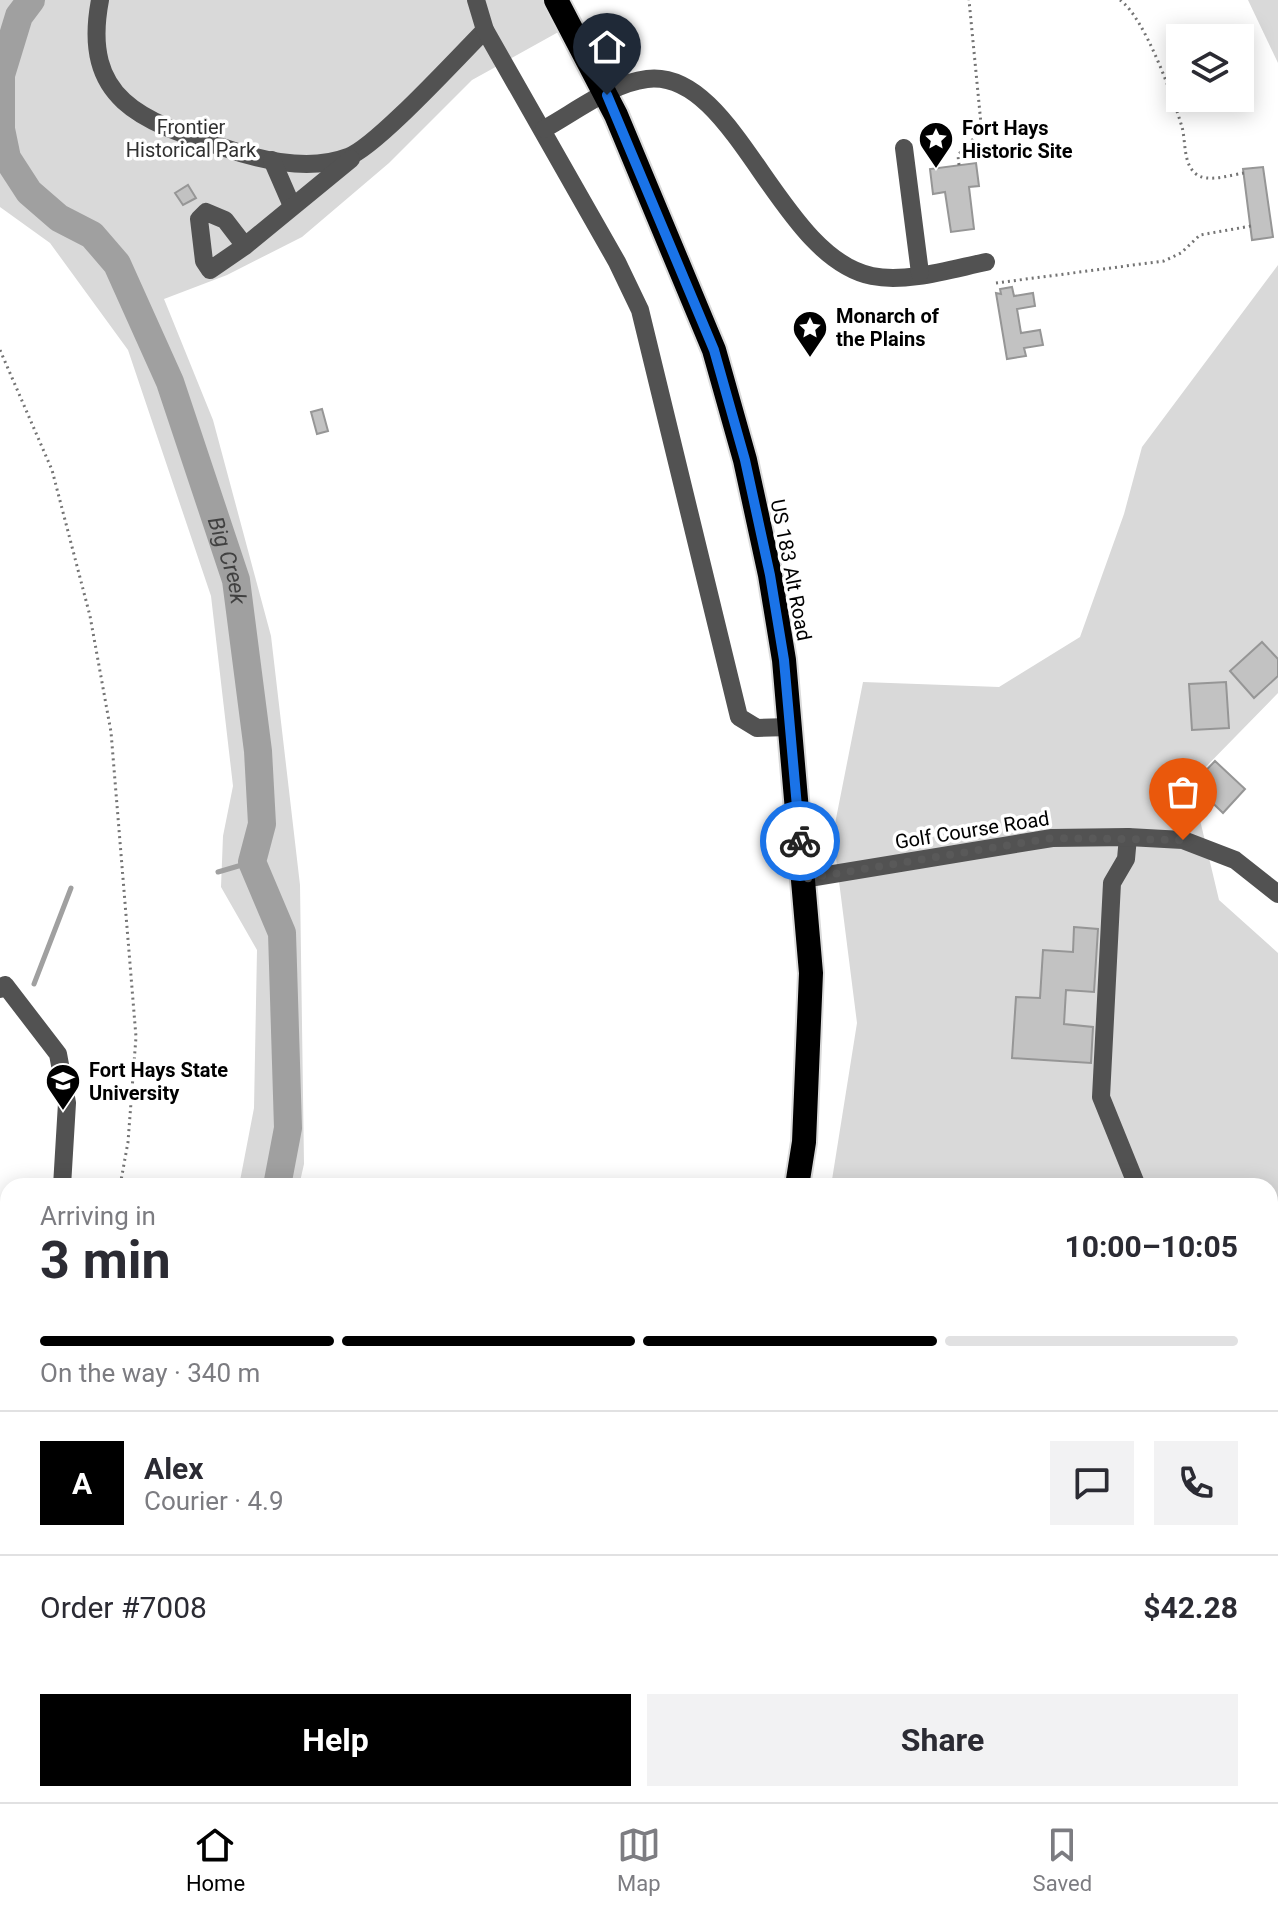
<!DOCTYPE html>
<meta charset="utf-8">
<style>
body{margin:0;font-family:Roboto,sans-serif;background:#f2f2f3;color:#2b2b33;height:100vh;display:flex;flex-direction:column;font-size:30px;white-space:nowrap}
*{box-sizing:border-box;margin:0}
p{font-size:26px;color:#7c7c81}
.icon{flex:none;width:44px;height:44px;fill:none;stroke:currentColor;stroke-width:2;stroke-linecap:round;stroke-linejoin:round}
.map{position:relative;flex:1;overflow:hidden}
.side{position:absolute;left:0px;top:1178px;width:1278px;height:624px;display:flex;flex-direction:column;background:#fff;border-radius:24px 24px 0 0;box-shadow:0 4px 20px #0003}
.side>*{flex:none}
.buttons{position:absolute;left:1166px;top:24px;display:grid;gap:16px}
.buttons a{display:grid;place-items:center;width:88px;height:88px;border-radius:0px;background:#fff;box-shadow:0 4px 20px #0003;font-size:40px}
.pin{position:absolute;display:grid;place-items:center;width:68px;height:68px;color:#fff;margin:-82px -34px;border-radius:50% 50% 50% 0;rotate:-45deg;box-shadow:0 0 8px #0007}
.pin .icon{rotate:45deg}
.courier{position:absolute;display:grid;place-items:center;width:80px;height:80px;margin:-40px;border:6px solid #1a73e8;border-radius:50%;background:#fff;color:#222;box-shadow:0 2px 10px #0007}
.summary em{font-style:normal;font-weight:700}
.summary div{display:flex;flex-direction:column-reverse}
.summary{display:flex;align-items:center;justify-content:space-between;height:136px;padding:0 40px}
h1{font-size:52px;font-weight:700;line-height:60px}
.bar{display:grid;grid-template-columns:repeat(4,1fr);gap:12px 8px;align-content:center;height:96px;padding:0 40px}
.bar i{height:10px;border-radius:6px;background:#e1e1e2}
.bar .selected{background:#000}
.bar p{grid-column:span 4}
.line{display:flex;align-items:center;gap:20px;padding:0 40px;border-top:2px solid #e1e1e2}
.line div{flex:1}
.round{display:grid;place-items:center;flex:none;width:84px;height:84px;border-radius:0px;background:#f2f2f3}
.button{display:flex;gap:16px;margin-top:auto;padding:16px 40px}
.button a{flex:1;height:92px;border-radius:0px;background:#000;color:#fff;font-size:32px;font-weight:700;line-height:92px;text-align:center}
.button a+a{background:#f2f2f3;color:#2b2b33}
.dock{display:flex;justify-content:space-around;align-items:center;height:112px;border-top:2px solid #e1e1e2;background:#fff;font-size:22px;color:#7c7c81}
.dock a{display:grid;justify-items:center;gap:4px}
.dock .selected{color:#000}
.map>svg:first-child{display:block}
.green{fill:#d9d9d9}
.water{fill:#a0a0a0}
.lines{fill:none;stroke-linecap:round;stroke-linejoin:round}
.stream{stroke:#a0a0a0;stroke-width:5}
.river{stroke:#a0a0a0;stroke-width:28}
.building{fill:#c2c2c2;stroke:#969696;stroke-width:2}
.highway-casing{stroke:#dbdbdb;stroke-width:28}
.path{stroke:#747474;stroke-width:3;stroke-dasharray:2 4;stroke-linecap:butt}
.minor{stroke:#525252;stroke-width:18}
.highway{stroke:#000;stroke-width:24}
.done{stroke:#595959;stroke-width:8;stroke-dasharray:0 14.4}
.route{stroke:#1a73e8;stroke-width:10}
.labels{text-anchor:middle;stroke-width:7;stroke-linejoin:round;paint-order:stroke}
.park-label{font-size:20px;fill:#303030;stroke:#fff}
.poi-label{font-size:20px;font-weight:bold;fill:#000;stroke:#fff;text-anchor:start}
.street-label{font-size:20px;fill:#000;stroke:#fff}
.water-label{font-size:22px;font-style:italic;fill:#414141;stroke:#fff}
</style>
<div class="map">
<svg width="1278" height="1802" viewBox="0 0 1278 1802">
<rect width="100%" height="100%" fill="#fff"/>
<g class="green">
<path d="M0,0H555L571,25L472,80L389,163L302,237L227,275L164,299L213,420L271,636L300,885L304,1164L299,1186H239L254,1108L257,950L221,887L223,836L233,786L211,596L128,350L50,243L0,207Z"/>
<path d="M1248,0H1278V63Z"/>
<path d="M1278,265V693L1191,782L1219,900L1278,953V1802H1011L1010,1795L1001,1794H1270V1186H831L857,1023L833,834L863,682L999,687L1080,637L1124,514L1142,447Z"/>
<path d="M54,1794H106L105,1802H51Z"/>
<path d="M279,1794H430L439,1802H271Z"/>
</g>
<g class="water">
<path d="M1270,1228L1278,1229V1411L1277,1417L1270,1419Z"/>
<path d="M1270,1447H1278V1520L1270,1512Z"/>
</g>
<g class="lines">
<g class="stream">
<path d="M218,872L252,862"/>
<path d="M34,984L71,888"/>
</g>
<g class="river">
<path id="s1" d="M31,0L19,16L1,75V129L7,158L29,192L59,218L92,235L117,264L170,382L236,580L258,751L262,824L252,862L282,933L288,1128L277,1186"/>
<path d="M83,1802L86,1794"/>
</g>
</g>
<g class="building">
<path d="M976,163L979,186L969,187L974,229L951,232L945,192L933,194L930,169Z"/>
<path d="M1263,167L1273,237L1252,240L1243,169Z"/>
<path d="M188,185L196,198L183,205L175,193Z"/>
<path d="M1012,287L1014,296L1033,293L1035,306L1017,309L1021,333L1040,330L1043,345L1024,348L1026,356L1007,359L996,293L1001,294L1000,289Z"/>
<path d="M322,409L328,431L317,434L311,412Z"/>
<path d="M1262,642L1278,659V676L1254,698L1230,671Z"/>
<path d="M1226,682L1229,728L1192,730L1189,684Z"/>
<path d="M1215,761L1245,789L1223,813L1193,784Z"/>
<path d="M1074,927L1098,929L1094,992L1066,990L1064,1024L1093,1027L1091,1063L1012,1058L1016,997L1040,998L1043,950L1073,952Z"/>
</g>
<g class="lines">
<defs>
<g id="highway">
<path d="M556,0L616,115L714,350L745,460L770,575L784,660L811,973L804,1142L797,1186"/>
<path d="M637,1802L640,1794"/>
</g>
</defs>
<use href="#highway" class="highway-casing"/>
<g class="path">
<path d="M1120,0C1145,18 1173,97 1182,127C1186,142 1183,164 1196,174C1207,183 1230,175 1244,173"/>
<path d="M959,165L958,155L979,133L981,124L969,0"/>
<path d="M996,283L1164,261L1181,253L1200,235L1251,226"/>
<path d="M0,350L52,470L90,616L111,732L136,1037L128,1142L120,1186"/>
<path d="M0,1591L8,1567"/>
</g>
<g class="minor">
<path d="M100,0C81,100 142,121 222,147C259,160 309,172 348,157C376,147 459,56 485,30"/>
<path d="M476,0L485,30L617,262L640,310L739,717L757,728L790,727"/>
<path d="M544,129C575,112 612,83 647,79C735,68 778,257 872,276C907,283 952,269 986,262"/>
<path d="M904,148L920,273"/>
<path d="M272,160L292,206"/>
<path d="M245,246L225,220L206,212L199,219L204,261L210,270L245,246L351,159"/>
<path d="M1128,837L1126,859L1112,883L1101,1097L1137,1186"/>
<path d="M803,879L1052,838L1128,837L1183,840L1235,860L1278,894"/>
<path d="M0,989L5,985L58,1054L67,1103L62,1186"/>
<path d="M0,1451L8,1426"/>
<path d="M1270,1535L1278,1545"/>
</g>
<use href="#highway" class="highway"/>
</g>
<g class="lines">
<path class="done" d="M800,841L803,879L1052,838L1183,840"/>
<path class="route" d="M607,95L714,350L745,460L770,575L784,660L800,841"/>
</g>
<defs>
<symbol id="sight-pin" viewBox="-11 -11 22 30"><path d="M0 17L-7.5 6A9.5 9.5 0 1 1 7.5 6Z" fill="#000" stroke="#fff"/><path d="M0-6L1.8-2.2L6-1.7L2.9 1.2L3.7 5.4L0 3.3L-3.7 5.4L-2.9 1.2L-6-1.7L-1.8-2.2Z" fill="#fff"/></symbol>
<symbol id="university-pin" viewBox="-11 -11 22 30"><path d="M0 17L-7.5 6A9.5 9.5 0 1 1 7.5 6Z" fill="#000" stroke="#fff"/><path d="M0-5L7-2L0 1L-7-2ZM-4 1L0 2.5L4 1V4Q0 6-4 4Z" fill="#fff"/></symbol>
</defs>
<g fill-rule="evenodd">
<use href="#sight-pin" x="916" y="119" width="40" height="54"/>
<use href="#sight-pin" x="790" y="308" width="40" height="54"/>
<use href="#university-pin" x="43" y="1061" width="40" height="54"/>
</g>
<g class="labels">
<g class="park-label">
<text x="191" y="134">Frontier<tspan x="191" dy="23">Historical Park</tspan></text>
</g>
<g class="poi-label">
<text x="962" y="135">Fort Hays<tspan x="962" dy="23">Historic Site</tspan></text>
<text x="836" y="323">Monarch of<tspan x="836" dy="23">the Plains</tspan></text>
<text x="89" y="1077">Fort Hays State<tspan x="89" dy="23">University</tspan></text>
</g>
<g class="street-label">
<text transform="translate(791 570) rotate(79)" y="7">US 183 Alt Road</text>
<text transform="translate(972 830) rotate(-9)" y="7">Golf Course Road</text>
</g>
<g class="water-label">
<text dy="8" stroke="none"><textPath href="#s1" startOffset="638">Big Creek</textPath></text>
</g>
</g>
</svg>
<div class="buttons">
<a><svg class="icon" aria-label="layers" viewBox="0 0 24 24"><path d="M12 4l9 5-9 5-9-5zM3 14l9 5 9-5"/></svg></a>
</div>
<div class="pin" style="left:1183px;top:840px;background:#ea580c"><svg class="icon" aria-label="bag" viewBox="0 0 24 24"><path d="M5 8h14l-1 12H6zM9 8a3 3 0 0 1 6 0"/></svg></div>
<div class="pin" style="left:607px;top:95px;background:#1f2937"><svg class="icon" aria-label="home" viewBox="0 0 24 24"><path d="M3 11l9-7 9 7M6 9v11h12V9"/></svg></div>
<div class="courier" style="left:800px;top:841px"><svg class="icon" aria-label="bike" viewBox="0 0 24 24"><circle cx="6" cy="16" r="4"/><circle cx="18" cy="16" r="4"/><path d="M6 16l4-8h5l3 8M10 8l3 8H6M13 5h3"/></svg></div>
<section class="side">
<div class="summary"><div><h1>3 min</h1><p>Arriving in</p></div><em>10:00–10:05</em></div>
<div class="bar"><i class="selected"></i><i class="selected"></i><i class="selected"></i><i></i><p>On the way · 340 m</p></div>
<div class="line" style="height:144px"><b class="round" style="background:#000;color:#fff">A</b><div><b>Alex</b><p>Courier · 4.9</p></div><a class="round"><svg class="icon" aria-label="chat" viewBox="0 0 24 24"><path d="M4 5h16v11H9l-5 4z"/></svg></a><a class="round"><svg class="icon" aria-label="phone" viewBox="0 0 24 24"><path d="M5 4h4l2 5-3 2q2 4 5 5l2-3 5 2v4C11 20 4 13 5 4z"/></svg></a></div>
<div class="line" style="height:104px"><div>Order #7008</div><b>$42.28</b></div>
<div class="button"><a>Help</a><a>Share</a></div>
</section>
</div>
<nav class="dock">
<a class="selected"><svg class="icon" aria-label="home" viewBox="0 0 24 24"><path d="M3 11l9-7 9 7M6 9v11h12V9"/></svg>Home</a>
<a><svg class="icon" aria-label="map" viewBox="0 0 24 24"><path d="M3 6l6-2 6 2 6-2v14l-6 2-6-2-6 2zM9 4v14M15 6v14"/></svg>Map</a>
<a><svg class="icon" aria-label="saved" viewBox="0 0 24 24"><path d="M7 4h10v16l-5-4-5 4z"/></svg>Saved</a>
</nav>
